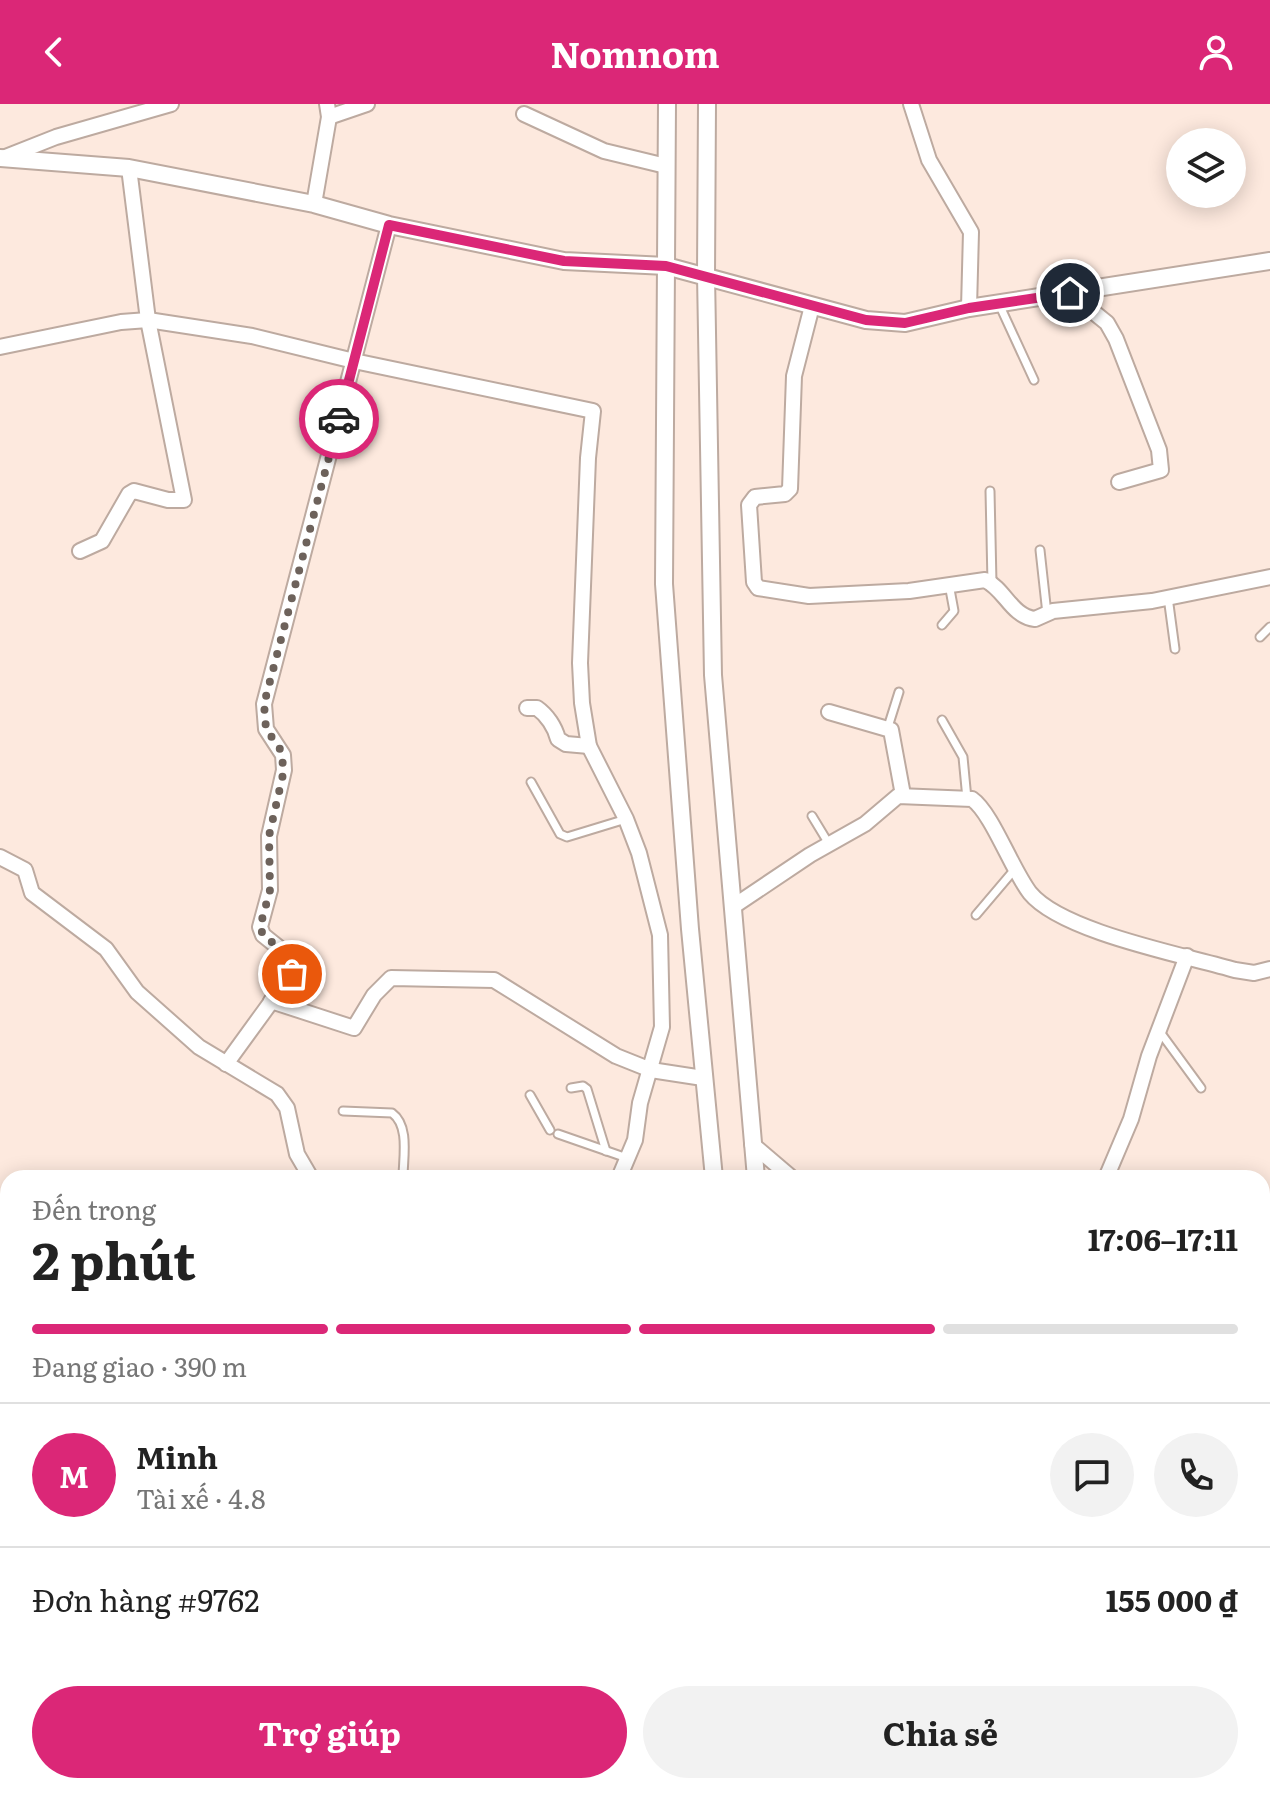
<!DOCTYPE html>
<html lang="vi">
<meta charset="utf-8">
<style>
body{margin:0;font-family:Literata,serif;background:#f2f2f2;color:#222;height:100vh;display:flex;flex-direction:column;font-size:30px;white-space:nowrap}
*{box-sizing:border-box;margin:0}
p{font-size:26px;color:#767676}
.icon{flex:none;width:44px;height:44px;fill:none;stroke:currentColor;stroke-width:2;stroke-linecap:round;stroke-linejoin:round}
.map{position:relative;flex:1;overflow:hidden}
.side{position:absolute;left:0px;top:1066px;width:1270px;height:624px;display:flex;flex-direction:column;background:#fff;border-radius:24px 24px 0 0;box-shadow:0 4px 20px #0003}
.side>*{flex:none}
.controls{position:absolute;left:1166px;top:24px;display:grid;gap:16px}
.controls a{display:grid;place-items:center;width:80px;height:80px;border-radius:50%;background:#fff;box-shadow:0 4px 20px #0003;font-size:40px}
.pin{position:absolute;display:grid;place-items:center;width:68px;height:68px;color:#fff;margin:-34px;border:4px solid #fff;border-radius:50%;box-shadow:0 2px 8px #0007}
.courier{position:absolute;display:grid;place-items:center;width:80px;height:80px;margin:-40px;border:6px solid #db2777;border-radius:50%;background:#fff;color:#222;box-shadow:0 2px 10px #0007}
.overview em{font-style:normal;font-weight:700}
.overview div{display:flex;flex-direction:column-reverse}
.overview{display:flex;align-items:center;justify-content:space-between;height:136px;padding:0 32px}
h1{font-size:52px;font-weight:700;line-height:60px}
.bar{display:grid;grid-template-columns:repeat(4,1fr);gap:12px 8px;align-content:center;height:96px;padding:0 32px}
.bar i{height:10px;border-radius:6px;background:#e0e0e0}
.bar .on{background:#db2777}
.bar p{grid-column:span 4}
.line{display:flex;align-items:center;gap:20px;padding:0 32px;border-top:2px solid #e0e0e0}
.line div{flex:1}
.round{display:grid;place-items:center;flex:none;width:84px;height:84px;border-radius:42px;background:#f2f2f2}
.cta{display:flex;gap:16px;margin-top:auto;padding:16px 32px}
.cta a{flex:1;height:92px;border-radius:48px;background:#db2777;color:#fff;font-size:32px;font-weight:700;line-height:92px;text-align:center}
.cta a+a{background:#f2f2f2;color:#222}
header{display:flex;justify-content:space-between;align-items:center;height:104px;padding:0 32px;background:#db2777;color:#fff;font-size:36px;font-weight:700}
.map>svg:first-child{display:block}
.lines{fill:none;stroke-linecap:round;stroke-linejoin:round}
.service-casing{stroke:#bdaaa0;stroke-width:11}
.minor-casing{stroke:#bdaaa0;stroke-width:18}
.tertiary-casing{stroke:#bdaaa0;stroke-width:20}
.service{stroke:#fff;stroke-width:7}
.minor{stroke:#fff;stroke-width:14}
.tertiary{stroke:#fff;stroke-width:16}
.done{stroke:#6d625b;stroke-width:8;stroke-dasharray:0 14.4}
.route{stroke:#db2777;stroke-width:10}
</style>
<header><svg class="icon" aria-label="back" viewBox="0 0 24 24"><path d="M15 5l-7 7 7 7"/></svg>Nomnom<svg class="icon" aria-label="person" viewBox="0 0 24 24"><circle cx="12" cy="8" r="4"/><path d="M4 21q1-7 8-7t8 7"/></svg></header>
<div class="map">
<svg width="1270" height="1690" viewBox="0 0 1270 1690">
<rect width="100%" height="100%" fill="#fde9de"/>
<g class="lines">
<defs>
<g id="service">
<path d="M999,200L1034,276"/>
<path d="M990,387L992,479"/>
<path d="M1040,446L1047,510"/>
<path d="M1168,493L1175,545"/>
<path d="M942,521L954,507L949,480"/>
<path d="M1260,533L1270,523"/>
<path d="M942,616L963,653L967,695"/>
<path d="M888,623L899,588"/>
<path d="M531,678L560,730L567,733L626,715"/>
<path d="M812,712L829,740"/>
<path d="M976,811L1015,765"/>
<path d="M1160,928L1201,984"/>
<path d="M571,984L583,982L587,985L606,1047"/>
<path d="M530,991L550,1026"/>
<path d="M343,1007L392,1009C410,1022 403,1054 403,1074"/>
<path d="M558,1030L627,1054"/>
<path d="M0,1467L8,1454"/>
<path d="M6,1542L8,1544"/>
<path d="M0,1625L8,1615"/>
<path d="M114,1682L120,1689L128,1690"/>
<path d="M134,1690L160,1682"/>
</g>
<g id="minor">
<path d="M911,0L929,56L971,128L969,204"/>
<path d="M524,10L604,47L666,62"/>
<path d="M329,13L367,0"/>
<path d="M3,54L56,33L171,0"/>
<path d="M314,100L329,13L327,0"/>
<path d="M1070,189L1107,219L1116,235L1159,346L1161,366L1119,378"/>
<path d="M812,202L794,272L790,385L785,390L755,393L749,401L754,478L758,484L809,492L909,487L985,476C1005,485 1011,512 1035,515L1053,507L1152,497L1270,473"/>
<path d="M0,243L121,218L148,216L252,232L354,257L593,307L588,354L580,559L582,599L589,642L626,715L639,749L660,831L662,923L640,999L635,1036L619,1074"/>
<path d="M80,447L102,437L129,390L134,387L168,396H184L148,216L129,64"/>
<path d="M527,604H537C547,611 555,623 558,635L566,640L589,642"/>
<path d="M829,608L891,626L903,691"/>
<path d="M0,753L25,766L32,789L106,845L137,888L199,943L277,990L287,1004L297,1050L311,1074"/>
<path d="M734,802L810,751L865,720L898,692L972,695C992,709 1012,766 1030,789C1062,828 1184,851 1235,866L1254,869L1270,865"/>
<path d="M271,897L354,924L374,891L391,874L494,876L616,952L651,966L703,974"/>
<path d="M226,960L295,865L293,855L263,831L260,823L270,786L269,732L284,666L283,651L266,625L264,600L389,121"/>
<path d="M752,1040L792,1074"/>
<path d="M1106,1074L1131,1015L1149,952L1187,852"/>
<path d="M0,1337L8,1347"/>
<path d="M1262,1497L1270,1498"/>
<path d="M215,1682L220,1690"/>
<path d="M577,1688L580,1690"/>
</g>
<g id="tertiary">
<path d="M667,0L664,480L690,825L714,1074"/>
<path d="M707,0L706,171L713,571L756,1074"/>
<path d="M0,54L129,64L314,100L389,121L564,157L666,162L866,216L905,219L969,204L1270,157"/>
<path d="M778,1682L779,1690"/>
<path d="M822,1682L823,1690"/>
</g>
</defs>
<use href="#service" class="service-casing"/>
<use href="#minor" class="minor-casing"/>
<use href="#tertiary" class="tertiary-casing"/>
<use href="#service" class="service"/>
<use href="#minor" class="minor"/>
<use href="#tertiary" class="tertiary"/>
</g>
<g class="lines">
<path class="done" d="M292,870L295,865L293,855L263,831L260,823L270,786L269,732L284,666L280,645L266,625L264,600L339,315"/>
<path class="route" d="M339,315L389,121L564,157L666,162L866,216L905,219L969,204L1070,189"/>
</g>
</svg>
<div class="controls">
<a><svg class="icon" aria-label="layers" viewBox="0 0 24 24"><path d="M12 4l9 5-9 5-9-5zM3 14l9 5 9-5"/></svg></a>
</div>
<div class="pin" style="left:292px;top:870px;background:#ea580c"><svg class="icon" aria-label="bag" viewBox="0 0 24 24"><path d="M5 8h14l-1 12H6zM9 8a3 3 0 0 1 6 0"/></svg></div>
<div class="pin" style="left:1070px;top:189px;background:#1f2937"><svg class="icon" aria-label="home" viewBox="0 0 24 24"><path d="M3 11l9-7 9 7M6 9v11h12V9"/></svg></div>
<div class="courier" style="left:339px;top:315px"><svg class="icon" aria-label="car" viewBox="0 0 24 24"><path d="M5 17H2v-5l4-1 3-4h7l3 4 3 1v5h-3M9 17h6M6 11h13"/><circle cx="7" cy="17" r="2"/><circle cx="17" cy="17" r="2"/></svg></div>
<section class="side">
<div class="overview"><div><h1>2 phút</h1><p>Đến trong</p></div><em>17:06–17:11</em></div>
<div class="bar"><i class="on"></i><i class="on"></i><i class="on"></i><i></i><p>Đang giao · 390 m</p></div>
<div class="line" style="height:144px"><b class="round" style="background:#db2777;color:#fff">M</b><div><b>Minh</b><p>Tài xế · 4.8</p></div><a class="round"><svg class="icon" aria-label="chat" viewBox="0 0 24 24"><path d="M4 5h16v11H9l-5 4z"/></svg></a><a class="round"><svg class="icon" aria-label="phone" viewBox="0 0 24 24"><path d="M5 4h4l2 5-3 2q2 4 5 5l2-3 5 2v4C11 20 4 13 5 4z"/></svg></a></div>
<div class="line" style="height:104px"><div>Đơn hàng #9762</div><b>155 000 ₫</b></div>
<div class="cta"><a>Trợ giúp</a><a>Chia sẻ</a></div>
</section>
</div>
